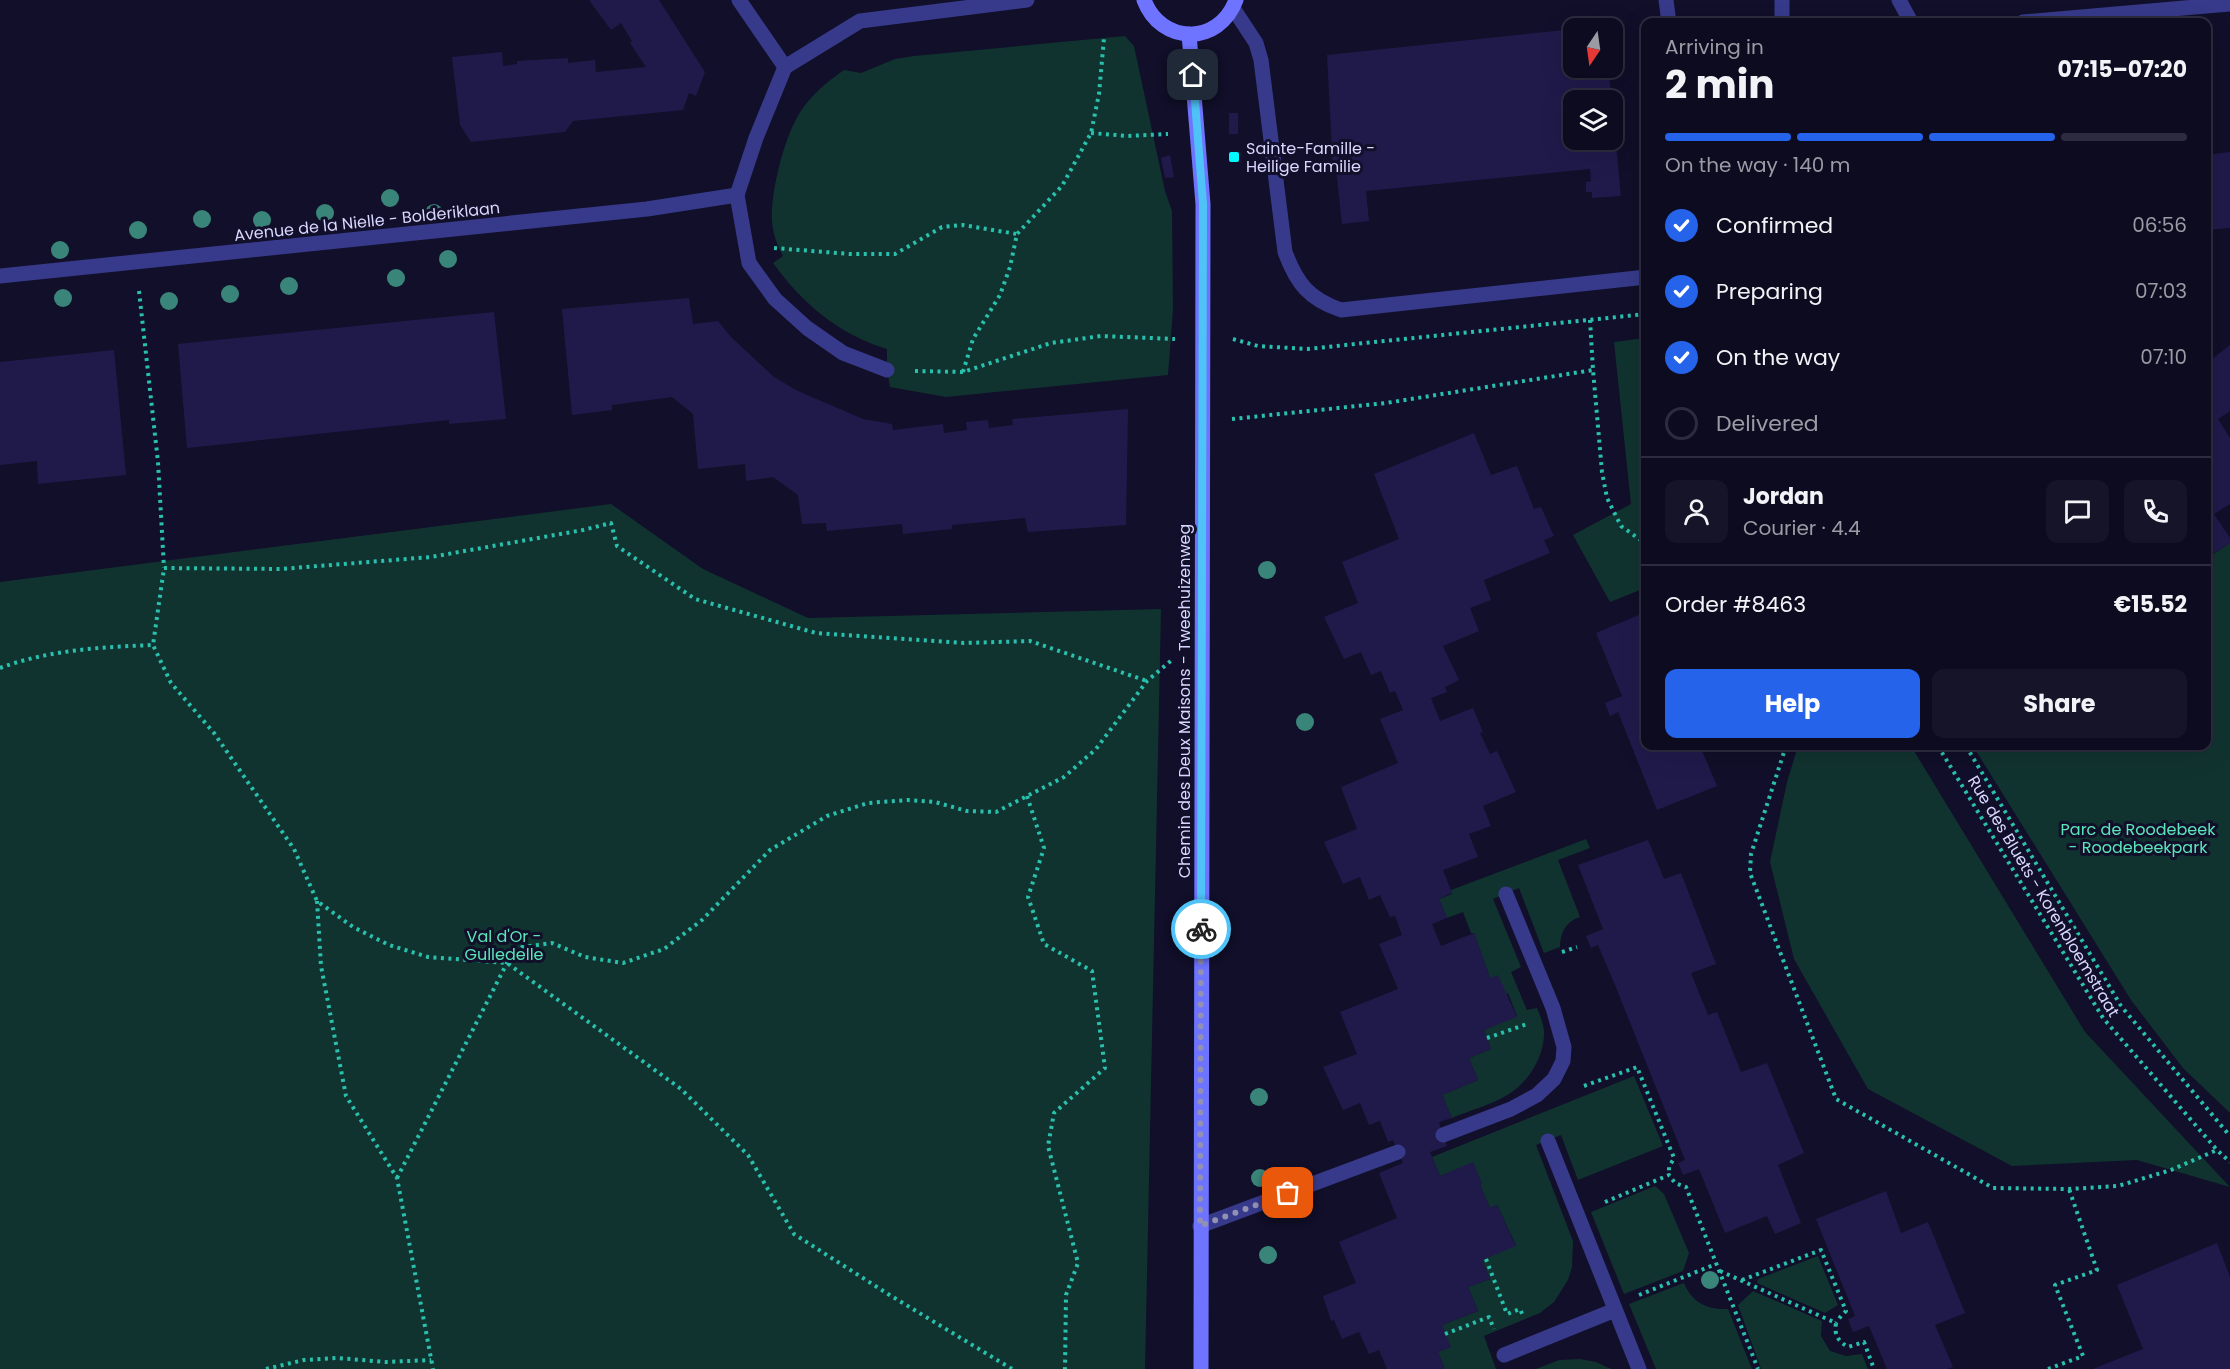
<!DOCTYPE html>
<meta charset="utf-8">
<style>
body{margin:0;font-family:Poppins,sans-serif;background:#161428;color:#f1f3f6;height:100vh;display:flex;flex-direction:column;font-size:22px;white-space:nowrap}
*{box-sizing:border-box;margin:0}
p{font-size:20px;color:#9a9ba4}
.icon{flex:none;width:33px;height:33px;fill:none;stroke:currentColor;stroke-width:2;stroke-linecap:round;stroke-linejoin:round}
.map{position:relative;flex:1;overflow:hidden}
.side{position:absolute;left:1641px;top:18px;width:570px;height:732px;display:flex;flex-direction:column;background:#0d0b1f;border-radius:12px;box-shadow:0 6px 24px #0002,0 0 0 2px #2d2b3d}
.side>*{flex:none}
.needle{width:39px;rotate:193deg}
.buttons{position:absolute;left:1563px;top:18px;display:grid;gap:12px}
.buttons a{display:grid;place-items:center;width:60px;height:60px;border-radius:12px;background:#0d0b1f;box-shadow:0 6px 24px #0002,0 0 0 2px #2d2b3d;font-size:30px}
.pin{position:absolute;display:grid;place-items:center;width:51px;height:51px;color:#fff;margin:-26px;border-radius:12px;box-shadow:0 3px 9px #0006}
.courier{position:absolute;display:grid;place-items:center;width:60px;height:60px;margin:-30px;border:4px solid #4fc3f7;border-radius:50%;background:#fff;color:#222;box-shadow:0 2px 8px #0007}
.head em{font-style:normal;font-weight:700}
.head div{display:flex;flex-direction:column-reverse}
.head{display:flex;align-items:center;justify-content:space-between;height:102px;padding:0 24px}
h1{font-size:39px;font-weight:700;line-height:45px}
.bar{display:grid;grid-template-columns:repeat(4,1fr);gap:9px 6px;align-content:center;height:72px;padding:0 24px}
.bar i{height:8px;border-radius:4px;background:#2d2b3d}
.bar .on{background:#2563eb}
.bar p{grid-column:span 4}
.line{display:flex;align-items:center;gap:15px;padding:0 24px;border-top:2px solid #2d2b3d}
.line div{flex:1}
.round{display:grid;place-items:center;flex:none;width:63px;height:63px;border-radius:12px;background:#161428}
ol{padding:0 24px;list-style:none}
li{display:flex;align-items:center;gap:18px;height:66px}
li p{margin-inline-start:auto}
li .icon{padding:6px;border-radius:50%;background:#2563eb;color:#fff;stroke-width:4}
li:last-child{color:#9a9ba4}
li i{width:33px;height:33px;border:3px solid #2d2b3d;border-radius:50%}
.button{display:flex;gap:12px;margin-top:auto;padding:12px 24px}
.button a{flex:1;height:69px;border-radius:12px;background:#2563eb;color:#fff;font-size:24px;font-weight:700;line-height:69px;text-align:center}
.button a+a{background:#161428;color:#f1f3f6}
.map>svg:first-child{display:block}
.green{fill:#113330}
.building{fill:#201a4b}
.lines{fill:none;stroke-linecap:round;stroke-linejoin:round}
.path{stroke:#29c0ad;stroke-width:4;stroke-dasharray:3 4.5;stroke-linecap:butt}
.lane{stroke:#373a8a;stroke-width:15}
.street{stroke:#373a8a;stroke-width:15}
.secondary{stroke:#6e74ff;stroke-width:15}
.tree{fill:#3a8579}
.done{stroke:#9291b4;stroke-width:6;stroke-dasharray:0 10.8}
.route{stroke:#4fc3f7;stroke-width:8}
.poi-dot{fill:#03f7ff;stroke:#110f29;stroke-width:2}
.labels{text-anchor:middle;stroke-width:6;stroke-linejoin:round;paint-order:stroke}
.poi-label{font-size:16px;fill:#d8d7ff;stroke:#110f29;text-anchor:start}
.street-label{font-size:16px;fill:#d8d7ff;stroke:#110f29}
.park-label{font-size:16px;fill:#5be6ba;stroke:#110f29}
</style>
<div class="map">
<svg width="2230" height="1369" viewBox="0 0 2230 1369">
<rect width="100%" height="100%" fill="#110f29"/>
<g class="green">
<path d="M1125,36L1134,46L1165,191L1172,211L1173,309L1168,375L946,397L890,387L887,370V349C838,334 803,304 773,263L783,256C777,245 773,234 772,221C770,193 785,134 801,111C812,94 828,81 844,70L861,73L895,59L914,56Z"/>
<path d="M1645,338V588L1610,602L1573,535L1631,504L1614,342Z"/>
<path d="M611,504L703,569L808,618L1161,609L1145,1369H0V582Z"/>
<path d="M2230,543V1113L2183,1068L2131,1000L1973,746H2206L2207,558Z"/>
<path d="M1798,746H1911L2085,1032L2230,1187L2137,1160L2012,1166L1868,1089L1794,959L1770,862L1787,782Z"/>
<path d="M1586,839L1590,848L1558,860L1580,917C1566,921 1560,933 1560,947L1544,953L1519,888L1493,899L1521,967L1511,972L1527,1010L1537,1008C1540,1015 1543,1023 1544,1031C1545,1055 1529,1082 1509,1094C1492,1105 1470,1110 1452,1118L1442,1095L1478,1080L1469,1058L1491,1049L1484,1030L1517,1016L1508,993L1506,994L1490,978L1474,933H1471L1463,912L1447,918L1439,899L1452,894L1451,890Z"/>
<path d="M1634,1076L1663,1146L1578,1180L1561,1135L1536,1145L1573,1241L1572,1267L1568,1280L1554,1302L1540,1313L1484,1336L1496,1369H1445L1438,1352L1450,1347L1442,1325L1478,1311L1468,1287L1490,1279L1482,1260L1516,1245L1497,1205L1490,1208L1480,1185L1482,1184L1473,1163L1440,1176L1432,1157Z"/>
<path d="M1655,1186L1664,1194L1689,1253L1683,1271L1624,1294L1591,1212Z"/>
<path d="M1818,1256L1838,1305L1825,1313L1757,1283L1758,1279Z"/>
<path d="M1684,1283C1692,1303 1708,1310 1728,1309L1752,1369H1656L1629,1304Z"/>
<path d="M1753,1291L1822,1321L1821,1336L1830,1351L1846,1356L1862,1354L1868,1369H1761L1738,1305Z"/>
<path d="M1580,1359L1596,1362L1611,1369H1536L1559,1360Z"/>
</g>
<g class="building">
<path d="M589,0H659L705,72L696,96L689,93L683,110L573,121L565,132L471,142L460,125L452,57L502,52L503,66L517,64V61L568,58V63L595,60L596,72L646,67L630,43L632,41L621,23L611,30Z"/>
<path d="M1574,29V68H1608L1612,100H1574V140H1612V124H1614L1621,196L1592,198V192H1586V182L1591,181L1590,169L1366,191L1369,221L1342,224L1336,170H1333L1327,55Z"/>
<rect x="1229" y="113" width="9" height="21"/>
<path d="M2230,152V228L2206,230V155Z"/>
<path d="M1170,155L1174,177L1165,178L1161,158Z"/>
<path d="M689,298L693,324L718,321L731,337L774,377L798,391L863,419L892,424L893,430L943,424L944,433L967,430L966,422L988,420L989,428L1013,425L1012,419L1128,409L1126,525L1028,532L1025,518L952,525V529L903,534L902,524L827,531L826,523L802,524L798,495L773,477L746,481L745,464L698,469L693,414L672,397L612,405V410L572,415L562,309Z"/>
<path d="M494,312L506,419L449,424V420L187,448L178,344Z"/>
<path d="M2230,345V411L2218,419L2230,438V504L2214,514L2230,538V543L2206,558V364Z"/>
<path d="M114,350L126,475L38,484L37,461L0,465V362Z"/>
<path d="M1474,433L1491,475L1517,466L1534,509L1541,507L1554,536L1544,540L1550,553L1484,580L1491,600L1470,608L1479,631L1443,646L1459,680L1445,687L1447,692L1431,698L1440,721L1473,708L1483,732L1480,733L1490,754L1497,751L1516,792L1483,806L1491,826L1469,834L1478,857L1443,870L1452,893L1439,899L1447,918L1432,924L1441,946L1474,933L1490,978L1498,975L1517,1017L1484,1030L1491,1049L1469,1058L1478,1080L1442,1095L1452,1118L1439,1122L1447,1146L1430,1152L1440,1176L1473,1162L1482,1184L1480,1185L1490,1208L1497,1205L1516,1246L1482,1260L1490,1279L1468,1287L1478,1311L1442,1325L1451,1347L1438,1352L1445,1369H1387L1379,1350L1369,1354L1359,1332L1342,1339L1334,1320L1331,1321L1323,1296L1356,1283L1339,1242L1397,1218L1379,1173L1403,1163L1393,1140L1388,1142L1380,1121L1369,1125L1360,1103L1343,1110L1323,1067L1357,1054L1340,1012L1398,989L1379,944L1402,935L1395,916L1390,917L1380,895L1369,900L1360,877L1343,884L1324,842L1357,829L1341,787L1398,763L1380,719L1403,710L1395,691L1390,693L1381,671L1371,675L1361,652L1344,659L1324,617L1358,603L1342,562L1399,539L1374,474Z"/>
<path d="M1646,612V746H1700L1717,786L1657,810L1618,712L1610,716L1605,703L1622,696L1596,633Z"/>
<path d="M1648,840L1664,879L1681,873L1716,964L1691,973L1708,1015L1717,1012L1741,1072L1767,1063L1804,1153L1778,1165L1801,1223L1775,1234L1767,1216L1725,1233L1699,1169L1683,1175L1678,1163L1685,1160L1615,985L1598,945L1591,948L1586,936L1603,929L1578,865Z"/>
<path d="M1886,1191L1901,1233L1928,1222L1965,1313L1935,1325L1953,1367L1947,1369H1887L1869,1326L1853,1332L1848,1319L1855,1316L1816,1219Z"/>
<path d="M2217,1243L2230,1277V1369H2093L2143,1349L2117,1285Z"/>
</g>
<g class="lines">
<g class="path">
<path d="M1091,133L1127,136L1168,134"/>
<path d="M774,248L850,254H895L942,227L963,225L1017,234"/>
<path d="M139,291L158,462L164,568"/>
<path d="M1590,320L1593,370L1602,472L1607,498L1621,526L1646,544"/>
<path d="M1233,339L1258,346L1307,349L1646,314"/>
<path d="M915,371L963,372L1051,343L1101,336L1175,339"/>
<path d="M963,372L973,339L1000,295L1010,267L1017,234L1062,186L1091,133L1099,94L1104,38"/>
<path d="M1232,419L1386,403L1593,370"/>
<path d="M0,668C48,650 102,647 153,645"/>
<path d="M1786,746L1751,854L1750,873L1836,1099L1993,1188L2069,1189L2118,1186L2171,1170L2217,1150"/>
<path d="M1938,746L2103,1018L2217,1150L2230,1162"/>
<path d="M1966,746L2121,1006L2230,1136"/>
<path d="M1027,796L1044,848L1028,897L1044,944L1092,971L1105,1068L1054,1113L1048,1146L1078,1263L1066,1295L1065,1369"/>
<path d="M317,901L321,966L346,1096L397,1178L433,1369"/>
<path d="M1562,952L1577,947"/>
<path d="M1487,1038L1527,1024"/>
<path d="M1584,1086L1637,1067L1674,1158L1669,1167V1175"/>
<path d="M397,1178L507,963L522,947L552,943L585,957L623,963L664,949L702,920L770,850L827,816L868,803L908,800L935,802L967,811L996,812L1064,777L1096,749L1147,681L1173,659"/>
<path d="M1605,1202L1669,1175L1675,1183L1686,1187L1758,1369"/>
<path d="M1486,1259L1507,1314L1520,1309L1523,1316"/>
<path d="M1720,1271L1836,1323C1834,1335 1838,1341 1848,1347L1864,1342L1874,1369"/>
<path d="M1742,1280L1821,1250L1846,1311L1841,1316L1836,1323"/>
<path d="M1639,1295L1716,1264"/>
<path d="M1445,1334L1489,1317L1494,1329"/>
<path d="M266,1369L304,1360L337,1358L385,1362L431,1360"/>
<path d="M1012,1369L888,1294L794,1234L748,1155L681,1089L507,963L428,957L389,945L353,927L317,901L294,849L214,733L171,683L153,645L164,568L281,569L431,557L583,530L611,523L617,546L695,599L816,633L964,643L1030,641L1147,681"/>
<path d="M2048,1369L2083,1356L2055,1285L2097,1270L2069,1189"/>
</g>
<g class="lane">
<path d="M2023,22L2230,4"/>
<path d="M1443,1135L1511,1109L1537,1095L1554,1079L1563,1061L1564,1047L1553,1008L1506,894"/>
<path d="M1548,1141L1639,1369"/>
<path d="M1200,1226L1398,1152"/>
<path d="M1504,1355L1615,1310"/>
</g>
<g class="street">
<path d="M739,0L785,67"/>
<path d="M1666,0L1668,15L1667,22"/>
<path d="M1899,0L1911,22"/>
<path d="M1233,8L1256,43L1261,60L1285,252C1297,284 1309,299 1341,310L1646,277"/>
<path d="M1782,22V0"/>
<path d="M0,276L647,209L737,195"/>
<path d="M887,370L843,353L807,328L775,299L749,263L737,195L756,138L785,67L860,21L1027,0"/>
</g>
<g class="secondary">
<path d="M1144,0C1161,45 1219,46 1236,0"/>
<path d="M1189,34L1203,204L1201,1369"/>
</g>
</g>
<g class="tree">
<circle cx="390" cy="198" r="9"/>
<circle cx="325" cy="213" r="9"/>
<circle cx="434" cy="213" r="9"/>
<circle cx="202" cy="219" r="9"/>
<circle cx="262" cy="220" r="9"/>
<circle cx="138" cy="230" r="9"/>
<circle cx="60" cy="250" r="9"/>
<circle cx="448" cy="259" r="9"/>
<circle cx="396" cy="278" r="9"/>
<circle cx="289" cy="286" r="9"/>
<circle cx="230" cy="294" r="9"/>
<circle cx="63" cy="298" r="9"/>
<circle cx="169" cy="301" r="9"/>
<circle cx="1267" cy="570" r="9"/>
<circle cx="1305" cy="722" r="9"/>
<circle cx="1259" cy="1097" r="9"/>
<circle cx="1260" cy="1178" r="9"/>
<circle cx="1268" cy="1255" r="9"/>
<circle cx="1710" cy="1280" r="9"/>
</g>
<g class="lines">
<path class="done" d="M1201,929L1200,1226L1288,1193"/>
<path class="route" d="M1193,75L1203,204L1201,929"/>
</g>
<rect class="poi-dot" x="1228" y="151" width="12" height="12" rx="3"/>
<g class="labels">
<g class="poi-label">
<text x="1246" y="154">Sainte-Famille -<tspan x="1246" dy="18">Heilige Familie</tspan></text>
</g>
<g class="street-label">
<text transform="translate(367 221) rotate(-6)" y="6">Avenue de la Nielle - Bolderiklaan</text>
<text transform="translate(1184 701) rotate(-90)" y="6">Chemin des Deux Maisons - Tweehuizenweg</text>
<text transform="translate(2044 896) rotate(59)" y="6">Rue des Bluets - Korenbloemstraat</text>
</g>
<g class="park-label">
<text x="2138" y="835">Parc de Roodebeek<tspan x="2138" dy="18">- Roodebeekpark</tspan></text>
<text x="504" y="942">Val d'Or -<tspan x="504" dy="18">Gulledelle</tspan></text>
</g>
</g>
</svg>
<div class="buttons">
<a><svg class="needle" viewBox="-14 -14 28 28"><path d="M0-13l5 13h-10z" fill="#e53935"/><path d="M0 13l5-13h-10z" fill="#9a9ba4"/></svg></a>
<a><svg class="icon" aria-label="layers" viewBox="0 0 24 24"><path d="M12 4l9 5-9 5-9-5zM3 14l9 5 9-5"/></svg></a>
</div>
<div class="pin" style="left:1288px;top:1193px;background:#ea580c"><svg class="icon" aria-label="bag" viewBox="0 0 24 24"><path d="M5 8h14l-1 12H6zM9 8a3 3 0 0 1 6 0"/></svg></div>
<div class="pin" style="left:1193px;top:75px;background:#1f2937"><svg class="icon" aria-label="home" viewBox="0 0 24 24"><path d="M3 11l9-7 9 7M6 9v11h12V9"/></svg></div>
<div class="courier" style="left:1201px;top:929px"><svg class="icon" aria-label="bike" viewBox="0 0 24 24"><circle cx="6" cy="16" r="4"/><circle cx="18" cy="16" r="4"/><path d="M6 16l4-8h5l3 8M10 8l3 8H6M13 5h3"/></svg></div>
<section class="side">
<div class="head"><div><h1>2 min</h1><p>Arriving in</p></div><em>07:15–07:20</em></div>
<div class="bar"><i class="on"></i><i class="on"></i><i class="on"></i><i></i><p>On the way · 140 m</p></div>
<ol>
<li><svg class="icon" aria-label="check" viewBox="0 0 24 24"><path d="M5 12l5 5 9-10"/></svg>Confirmed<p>06:56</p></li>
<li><svg class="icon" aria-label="check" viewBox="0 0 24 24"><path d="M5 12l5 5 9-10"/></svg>Preparing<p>07:03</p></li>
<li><svg class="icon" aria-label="check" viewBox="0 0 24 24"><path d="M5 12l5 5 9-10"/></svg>On the way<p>07:10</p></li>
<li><i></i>Delivered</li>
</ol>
<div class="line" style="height:108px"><a class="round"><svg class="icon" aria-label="person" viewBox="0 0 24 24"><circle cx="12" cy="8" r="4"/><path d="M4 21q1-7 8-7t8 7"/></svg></a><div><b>Jordan</b><p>Courier · 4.4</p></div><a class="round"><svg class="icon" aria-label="chat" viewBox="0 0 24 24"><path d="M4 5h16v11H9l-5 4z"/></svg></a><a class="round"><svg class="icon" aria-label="phone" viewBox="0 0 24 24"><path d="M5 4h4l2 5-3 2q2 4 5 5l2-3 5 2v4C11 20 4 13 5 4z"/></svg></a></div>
<div class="line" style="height:78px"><div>Order #8463</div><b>€15.52</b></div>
<div class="button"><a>Help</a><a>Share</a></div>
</section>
</div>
